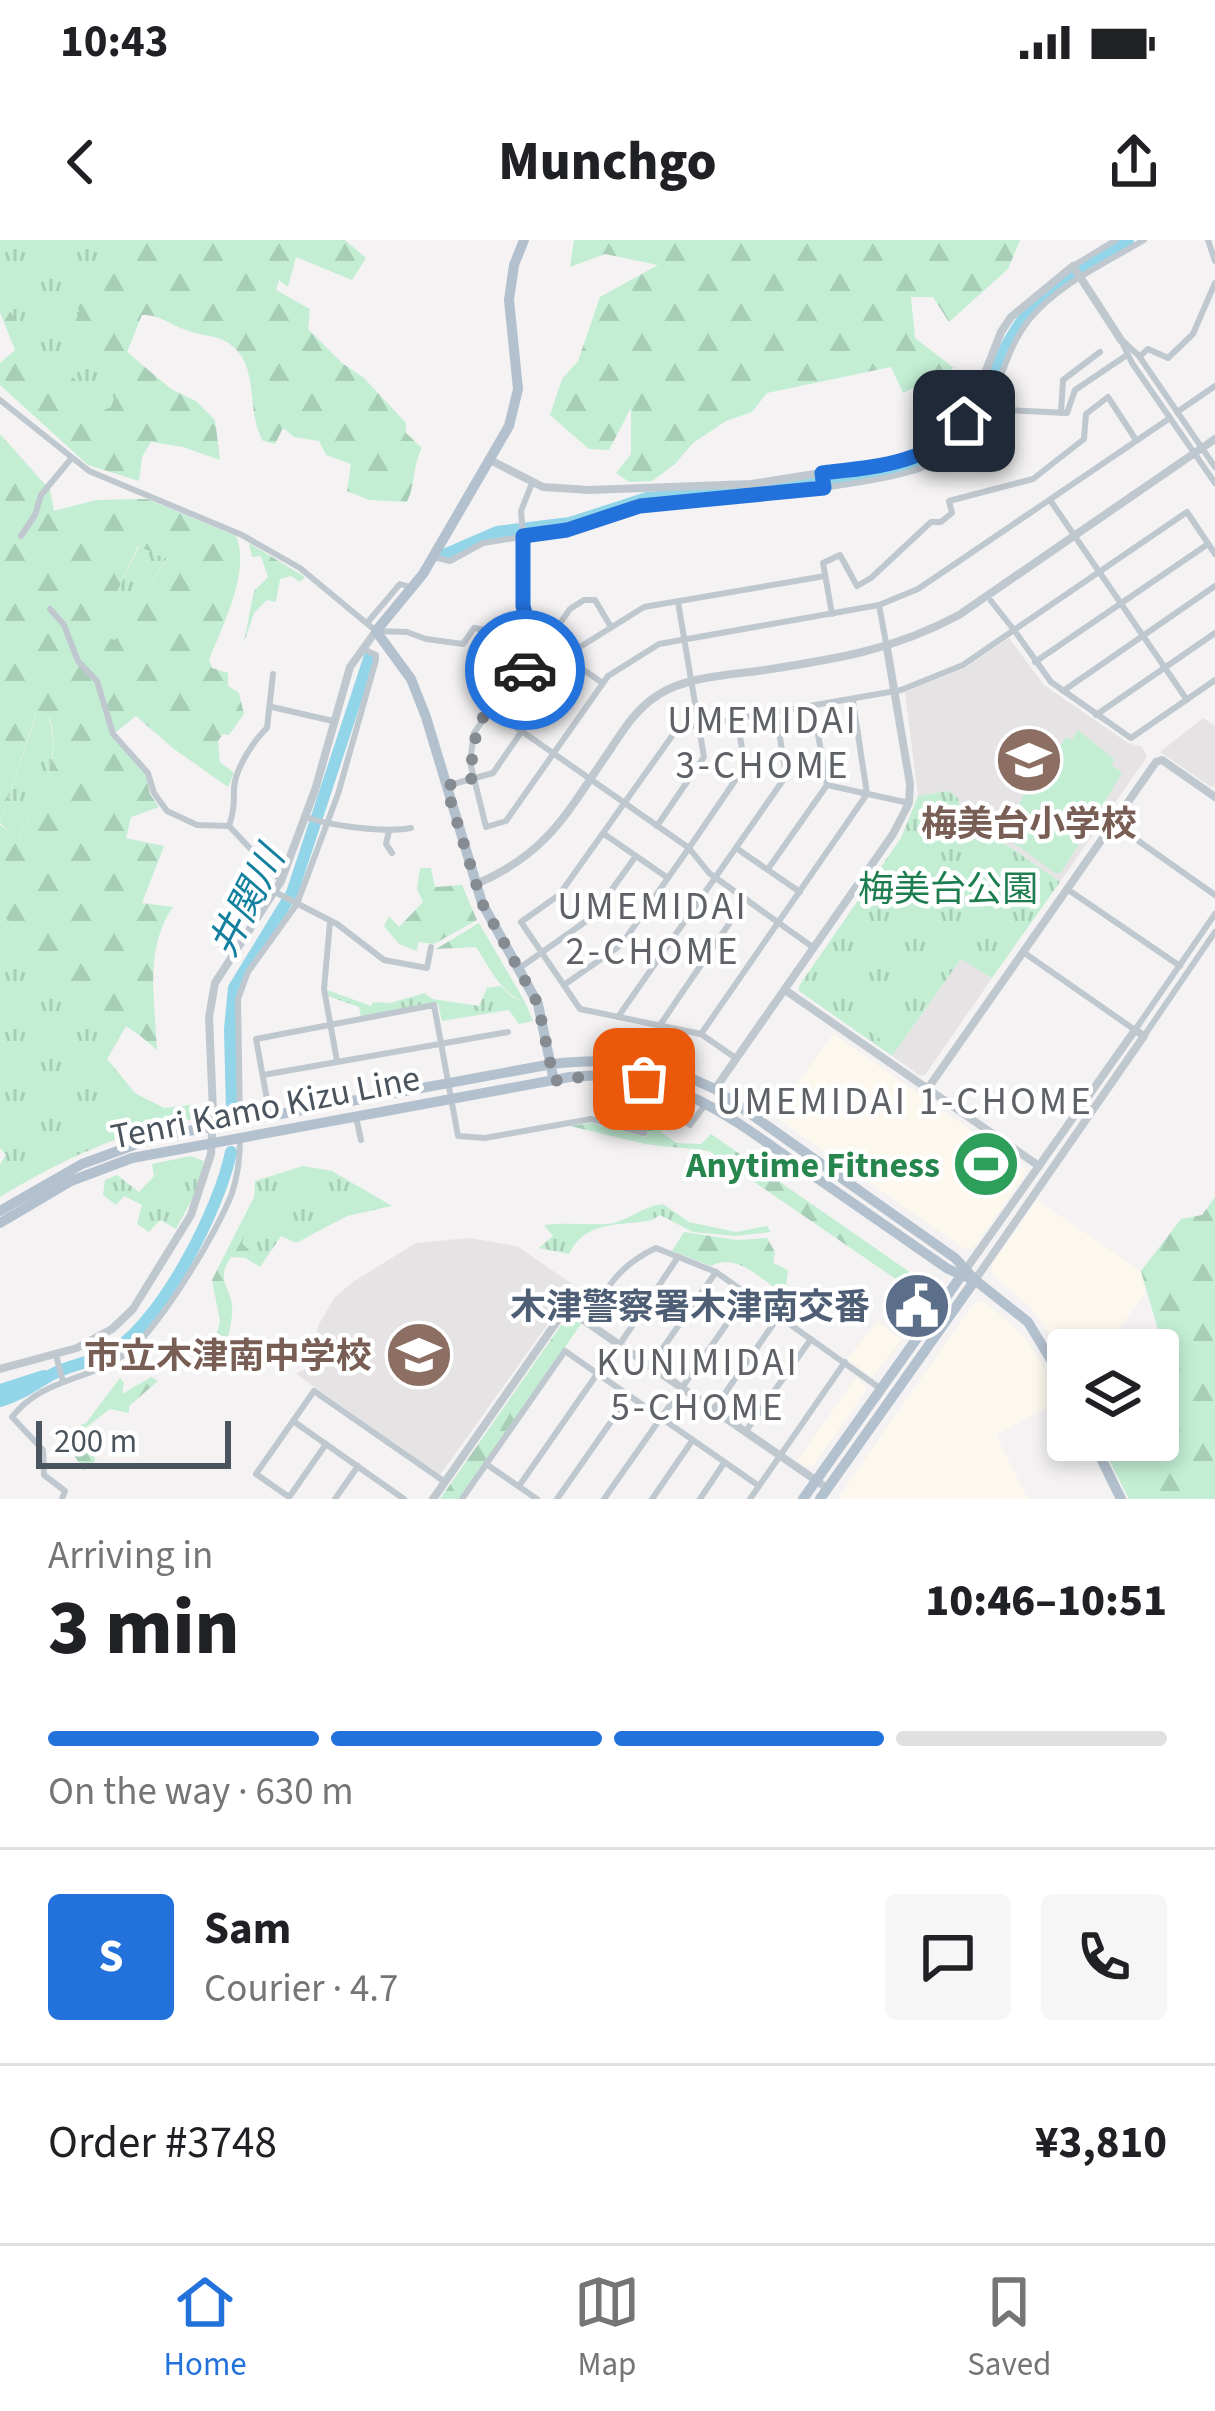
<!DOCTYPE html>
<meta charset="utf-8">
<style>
body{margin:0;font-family:"Source Sans 3","Noto Sans JP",sans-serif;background:#f6f6f6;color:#202124;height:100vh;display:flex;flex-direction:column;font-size:45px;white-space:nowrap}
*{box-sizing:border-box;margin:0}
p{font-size:39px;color:#757577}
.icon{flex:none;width:66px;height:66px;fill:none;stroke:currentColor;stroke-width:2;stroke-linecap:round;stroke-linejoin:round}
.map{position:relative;height:1259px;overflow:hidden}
.drawer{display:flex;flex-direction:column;background:#fff;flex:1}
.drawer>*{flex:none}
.tools{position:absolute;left:1047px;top:1089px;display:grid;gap:24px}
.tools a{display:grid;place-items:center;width:132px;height:132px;border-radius:12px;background:#fff;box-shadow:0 6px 18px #0003;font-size:60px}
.scale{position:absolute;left:36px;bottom:30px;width:195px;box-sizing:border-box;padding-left:12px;border:6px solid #4a545e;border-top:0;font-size:33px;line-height:42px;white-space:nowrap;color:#4a545e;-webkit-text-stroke:9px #fff;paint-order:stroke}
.pin{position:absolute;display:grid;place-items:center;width:102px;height:102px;color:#fff;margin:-51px;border-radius:24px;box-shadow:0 6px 18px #0006}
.courier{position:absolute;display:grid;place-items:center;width:120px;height:120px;margin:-60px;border:9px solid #2372dc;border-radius:50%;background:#fff;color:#222;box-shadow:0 3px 15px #0007}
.overview em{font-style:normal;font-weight:800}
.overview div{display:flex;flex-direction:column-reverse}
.overview{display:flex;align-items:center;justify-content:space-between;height:204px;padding:0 48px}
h1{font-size:78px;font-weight:800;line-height:90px}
.bar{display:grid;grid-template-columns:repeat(4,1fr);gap:18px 12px;align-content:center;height:144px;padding:0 48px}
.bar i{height:15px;border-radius:9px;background:#e0e0e0}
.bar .active{background:#2372dc}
.bar p{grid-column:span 4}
.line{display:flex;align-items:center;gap:30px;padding:0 48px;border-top:3px solid #e0e0e0}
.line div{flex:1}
.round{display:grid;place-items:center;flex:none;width:126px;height:126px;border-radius:12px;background:#f6f6f6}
.status{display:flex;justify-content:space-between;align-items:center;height:84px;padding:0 60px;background:#fff;direction:ltr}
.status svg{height:33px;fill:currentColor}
header{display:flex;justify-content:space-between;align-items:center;height:156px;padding:0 48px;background:#fff;font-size:54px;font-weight:800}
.tabs{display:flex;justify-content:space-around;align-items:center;height:168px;border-top:3px solid #e0e0e0;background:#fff;font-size:33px;color:#757577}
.tabs a{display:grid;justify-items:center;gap:6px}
.tabs .active{color:#2372dc}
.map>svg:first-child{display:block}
.commercial{fill:#fcf8ed}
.education{fill:#e5e3e3}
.grass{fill:url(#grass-tufts)}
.forest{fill:url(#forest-firs);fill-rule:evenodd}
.pitch{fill:#c3eed4}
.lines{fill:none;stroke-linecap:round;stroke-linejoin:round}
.river{stroke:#93d5e8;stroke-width:12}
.minor{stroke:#c0c8cf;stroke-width:6}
.tertiary{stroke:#c0c8cf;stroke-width:8}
.primary{stroke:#b3c0ce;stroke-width:10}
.done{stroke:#868b92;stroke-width:12;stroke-dasharray:0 21.6}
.route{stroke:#2372dc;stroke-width:15}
.labels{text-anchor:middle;stroke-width:9;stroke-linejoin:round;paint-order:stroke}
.education-label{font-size:36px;font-weight:bold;fill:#785e54;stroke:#fff}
.park-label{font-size:36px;fill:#1d7d4e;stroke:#fff}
.street-label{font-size:36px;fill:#4a545e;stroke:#fff}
.leisure-label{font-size:36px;font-weight:bold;fill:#27864d;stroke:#fff;text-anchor:end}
.service-label{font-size:36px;font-weight:bold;fill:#4e5e75;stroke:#fff;text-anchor:end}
.neighbourhood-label{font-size:39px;letter-spacing:3px;fill:#5e6266;stroke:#fff}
.water-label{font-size:39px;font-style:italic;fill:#1480a0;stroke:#fff}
</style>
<div class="status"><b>10:43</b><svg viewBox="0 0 49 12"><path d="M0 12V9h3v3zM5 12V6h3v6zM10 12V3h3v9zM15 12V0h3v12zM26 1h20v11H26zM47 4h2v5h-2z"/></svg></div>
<header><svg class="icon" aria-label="back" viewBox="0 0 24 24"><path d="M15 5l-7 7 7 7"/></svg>Munchgo<svg class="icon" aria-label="share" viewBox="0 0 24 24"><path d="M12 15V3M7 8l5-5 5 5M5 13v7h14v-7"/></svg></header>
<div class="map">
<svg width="1215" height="1259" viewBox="0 0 1215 1259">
<defs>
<pattern id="grass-tufts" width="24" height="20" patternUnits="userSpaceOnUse" patternTransform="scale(3)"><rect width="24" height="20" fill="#c3eed4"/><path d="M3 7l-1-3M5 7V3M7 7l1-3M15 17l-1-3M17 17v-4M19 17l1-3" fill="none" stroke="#a9ceb8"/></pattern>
<pattern id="forest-firs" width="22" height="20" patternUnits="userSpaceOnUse" patternTransform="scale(3)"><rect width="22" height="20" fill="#c3eed4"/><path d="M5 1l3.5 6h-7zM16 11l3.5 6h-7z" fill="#a9ceb8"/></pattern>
</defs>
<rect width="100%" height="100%" fill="#f4f2f2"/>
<g class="commercial">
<path d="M833,794L1025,928L1026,933L974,1007L965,1009L774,876Z"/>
<path d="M1037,960L1141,1031L1145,1053L1104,1110H1068V1121L1030,1066L993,1036L992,1024Z"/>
<path d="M984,1061L1021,1094L1037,1115L1060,1160L996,1195L1028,1259H837L974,1063Z"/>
<path d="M877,1082L902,1100L872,1137L847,1119Z"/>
<path d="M856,1137L867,1149L814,1225L807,1227L798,1220Z"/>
</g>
<g class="education">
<path d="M1009,398L1044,445L1128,503L1142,507L1147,517L1060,642L961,572L958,558L948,551L918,556L905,452L965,428Z"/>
<path d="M1203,478L1215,486V546L1211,547L1160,512Z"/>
<path d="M962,718L992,738L925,835H919L892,816Z"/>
<path d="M469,998L517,1006L575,1046L440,1235L296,1134L309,1127L318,1086L334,1058L353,1042L416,1003Z"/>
</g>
<g class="grass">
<path d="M0,0H138L127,34L122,168L100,187L16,111L0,72Z"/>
<path d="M139,306L167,318L115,401L97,394Z"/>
<path d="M37,473L49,479C63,522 36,561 18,600L0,583Z"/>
<path d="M948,551L958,558L961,573L1060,642L992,738L961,719L892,816L799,751V746L901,598L918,556Z"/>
<path d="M0,672C40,714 77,754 128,783L107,819L135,853L164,868L198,864L193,879C120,892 63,919 0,957V924L6,915L0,908Z"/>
<path d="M501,746L512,757L525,762L533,781L519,784L509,770L442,781L438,764L361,777L359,767L328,756L327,750L371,766L373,762L390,763L425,753L432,759L479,766L487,748Z"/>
<path d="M191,916L204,921L196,952L176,989L160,980L149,992L137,984L142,965L124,956L116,965L103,955L105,940L117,935L139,952L154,936L152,924Z"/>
<path d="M303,926L332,931L392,966L347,976L296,1003L281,996L260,1027L245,1018L248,1010L241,1003L250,981L260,995L271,965L254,957L255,941Z"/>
<path d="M663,964L689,982L736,992L767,986L771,992L735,996L693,992L660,975L652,980C619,987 586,979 569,1014L539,1008L553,996L544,985C565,982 585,985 606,984C626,983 642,966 663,964Z"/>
</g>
<g class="forest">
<path d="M121,0H345L366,18L352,40L296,17L288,47L279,40L276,50L310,69L308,89L342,123L364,138L406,183V193L422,208C412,227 416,243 407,262L369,260L347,251L351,224L326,215L319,201L294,197L283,188L275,204L263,201C244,169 263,120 223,100C211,95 198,95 186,90C169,84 161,75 142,75L127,112L171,149L196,161L215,180L220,220L183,207L151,202L142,217L139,241L88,225L0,145V123L15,110L0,72V58L38,110L61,125L104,170L111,167L114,158L70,89L80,73L75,62C97,39 125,43 121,0Z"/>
<path d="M574,0H1020L1008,29L949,82L933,57H911L915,98L954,128L903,153L891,127L767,153L752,172L726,181L693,203L675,224L652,241L629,242L616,233L631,214V168L609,210L589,209L550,175L562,139L578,121L600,57L658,25L605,14L570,27Z"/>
<path d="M0,194L50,250L54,271L96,260L147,259L236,296C251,331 222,387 209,420L212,428L228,433V446L239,453L244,474L229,495L223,494L218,501L220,522L234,533L228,547L174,509L136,476L111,496L146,533L150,554L159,567L131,577L126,598L164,606L142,663L173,667C144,708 155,763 157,810C134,789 112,778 89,759C56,732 29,702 0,672V585L19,599C36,560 63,522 50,479L36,474L0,583ZM138,306L167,319L115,400L98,394Z"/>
<path d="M249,303L305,337L300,342L291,336L280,339L276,362L267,360L254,373L244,402L254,351L268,337L261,316L252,317Z"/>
<path d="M420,628H431L435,647L462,645L477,680L434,704L418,702L417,711L399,704L384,686L389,676L399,687L423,662L417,649Z"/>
<path d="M479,683L525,762C500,753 490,728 476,707L436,709Z"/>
<path d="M661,865L660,891L676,903L701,904L711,894L911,1033L903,1044L709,911L645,904L570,886L591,883L646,897L652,867Z"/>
<path d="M254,957L271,965L261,996L249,983L242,1003L249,1010L245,1018L231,1017C213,1044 235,1048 232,1074C231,1087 227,1101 224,1114L219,1115L216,1098L220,1081L212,1040Z"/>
<path d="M1215,957V1259H1129L1104,1210L1106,1200H1158V1139L1168,1124L1141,1031L1181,979L1202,975Z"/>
<path d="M684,992L737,1000L767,998L775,1012L773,1023L788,1030L785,1056C763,1041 737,1011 711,1026L672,1011Z"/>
<path d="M572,1077L581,1084L459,1259H440L566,1078Z"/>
<path d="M151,1137L158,1141L129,1166V1173L110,1169L84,1189L85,1195L94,1204L95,1221L84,1231L69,1207L75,1187L86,1183L120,1138L124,1143L122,1154Z"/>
</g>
<g class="pitch">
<path d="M1078,490L1114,519L1112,525L1122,533L1061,633H1055L1006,597L1009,593L1004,589L1030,544L1033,546L1066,497L1072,500Z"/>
<path d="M876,751L909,773L887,804L855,781Z"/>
</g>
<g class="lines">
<g class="river">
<path d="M444,315L497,292L570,283L647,258L789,248L916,227C990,196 979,145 1017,88C1042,50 1090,23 1128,0"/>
<path d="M232,871L230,789L234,748L292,653L370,416"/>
<path d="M0,1150L44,1136"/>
<path d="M0,1161C22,1154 30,1147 49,1136C70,1123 96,1123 117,1108C164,1077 220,967 231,912"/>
</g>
<g class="minor">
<path d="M1208,0L1215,21"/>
<path d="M1073,26L1116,0"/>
<path d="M1121,100L1132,123L1215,243"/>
<path d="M1124,102L1139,116L1215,227"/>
<path d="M1140,116L1148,109L1168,118L1193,94L1215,43"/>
<path d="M0,160L89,231L242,295L300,328L376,391L407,392L426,399L463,404L474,388L528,398L523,366L525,321L521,271L532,243"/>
<path d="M973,164L986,169L1067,173L1075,150L1127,115"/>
<path d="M1177,172L1215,146"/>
<path d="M1061,173L1063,140L1100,112"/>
<path d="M824,248C882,238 958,234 987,173C1001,141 1007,108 1029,80C1058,44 1106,23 1144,0"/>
<path d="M1050,260L1187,460"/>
<path d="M21,296L35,275L41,255L70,220"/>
<path d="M433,317L450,321L483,303L567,290L640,266L824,248L822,234"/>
<path d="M991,361L1014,390L1187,272L1215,314"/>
<path d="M879,365L887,408"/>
<path d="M50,369L64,385L78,421L97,441L113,494L148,533L154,553L167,571L197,585L229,586L281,641"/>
<path d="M832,374L823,323L840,315L857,346L871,338L931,282H941L952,273L949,261L1033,239L1084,199L1086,174L1108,157L1136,200"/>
<path d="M367,383L400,344L410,347"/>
<path d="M611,387L595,360H584L570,369L528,429L514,435L474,493L470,522L486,587L506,581L608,436L659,404L879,365L918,349L1170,178"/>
<path d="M545,403L601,442"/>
<path d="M1035,422L1208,304"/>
<path d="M527,425L528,398"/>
<path d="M1063,451L1215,346"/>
<path d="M272,467L333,481"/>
<path d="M490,469L689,608L745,526L737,479"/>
<path d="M1096,475L1215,393"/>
<path d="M827,545L909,563"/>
<path d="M446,546L493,533L580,407L644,367L825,336"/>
<path d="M306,577C330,586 387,593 411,588"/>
<path d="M1113,583L1215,655"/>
<path d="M229,586C234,571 234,563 234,548C235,529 254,500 267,488L273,434"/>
<path d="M657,586L704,517L678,362"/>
<path d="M389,591L386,604L392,613"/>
<path d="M604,594L668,638"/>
<path d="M736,608L800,652"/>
<path d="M768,629L827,545L813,466"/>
<path d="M1067,649L1180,726"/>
<path d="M275,652L337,684L384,720L427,728L431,707"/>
<path d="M330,682L324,749L337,821"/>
<path d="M1023,712L1135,790L1215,674"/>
<path d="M521,727L592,677L636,616"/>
<path d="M564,745L621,705L689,608L709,633L814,708"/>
<path d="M618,777L786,536L776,472"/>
<path d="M660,785L746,659"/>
<path d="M701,794L867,554L853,461"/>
<path d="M1144,796L1215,692"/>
<path d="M737,819L701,794L580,769L521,682L559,655L677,489L901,450L963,425L1014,390L1051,442L1131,498L1215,440"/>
<path d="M263,835L508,792"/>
<path d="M651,861L661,862L690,885L705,865"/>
<path d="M270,876L256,799L434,765L458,896L485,898L591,879L644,893L654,845"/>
<path d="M356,877L361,900"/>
<path d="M240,881L238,759L248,732L297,664L338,554L376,420V415L363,409"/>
<path d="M586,1080C608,1047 619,1025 656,1008L716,1032L881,1149"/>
<path d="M620,1104L678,1017"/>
<path d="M56,1115L63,1142"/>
<path d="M651,1125L716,1032"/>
<path d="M714,1169L779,1076"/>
<path d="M293,1181L404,1259"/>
<path d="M746,1191L811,1099"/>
<path d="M486,1224L537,1259"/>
<path d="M519,1246L597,1134"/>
<path d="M290,1256L326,1204"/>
<path d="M289,1257L256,1234L314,1151L445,1242"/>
<path d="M62,1259L65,1251L44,1235L43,1210L12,1177C43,1138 85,1142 124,1115C157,1093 218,991 232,953C238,935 240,917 240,898"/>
<path d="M335,1259L358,1226"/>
<path d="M462,1259L565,1111L759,1246"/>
<path d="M557,1259L629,1156"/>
<path d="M604,1259L747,1055"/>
<path d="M652,1259L692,1201"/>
<path d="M700,1259L724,1223"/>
<path d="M750,1259L845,1122"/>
</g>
<g class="tertiary">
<path d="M490,220L543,247L589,250L751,244L910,219L955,193L973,164L1001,92L1011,77L1073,26L1121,100"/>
<path d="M476,644C549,613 567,572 610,510C623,490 637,468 658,455C687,436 731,435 765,430C836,419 894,410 959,375L1215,199"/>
<path d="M785,750L1039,926"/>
<path d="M715,849L893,594L909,563L910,544L887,408"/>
<path d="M926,851L1156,522L1162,520L1215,557"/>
<path d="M964,1032L1135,790L1144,796L975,1040"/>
<path d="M0,1129L77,1108L112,1089L133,1069L191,975L211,914L213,872L209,777L215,743L281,641L315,550L350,427L376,391"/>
<path d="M433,1259L562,1074L569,1070L827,1248"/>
</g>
<g class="primary">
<path d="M524,0L514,25L509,60L518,149L509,186L423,334L376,391L411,439L426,477L482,663L538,764L554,841"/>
<path d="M0,971L82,924L156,897L552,824C612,817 660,822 715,849L955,1018L975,1040L1028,1082L1068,1148"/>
<path d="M0,983L71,941L132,918L570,837C671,825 734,880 811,934C857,966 902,997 948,1029L971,1039"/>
<path d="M1092,1200L1121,1259"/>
<path d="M803,1259L961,1036"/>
<path d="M820,1259L975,1040"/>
</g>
</g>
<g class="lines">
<path class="done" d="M525,430C492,446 464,503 474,538L446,546L482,663L538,764L554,841L596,835L644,839"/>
<path class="route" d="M525,430L528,384L523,366V296L567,290L640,266L824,248L822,233C873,227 931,224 964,181"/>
</g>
<defs>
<symbol id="school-disc" viewBox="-11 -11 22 22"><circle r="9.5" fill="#8d6e63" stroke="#fff"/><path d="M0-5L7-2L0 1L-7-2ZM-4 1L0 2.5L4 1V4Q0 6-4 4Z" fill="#fff"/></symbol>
<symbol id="stadium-disc" viewBox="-11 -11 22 22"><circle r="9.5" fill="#2e9e5b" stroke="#fff"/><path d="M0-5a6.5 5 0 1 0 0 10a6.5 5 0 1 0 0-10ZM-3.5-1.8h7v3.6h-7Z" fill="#fff"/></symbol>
<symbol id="civic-disc" viewBox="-11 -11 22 22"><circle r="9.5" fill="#5c6f8a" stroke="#fff"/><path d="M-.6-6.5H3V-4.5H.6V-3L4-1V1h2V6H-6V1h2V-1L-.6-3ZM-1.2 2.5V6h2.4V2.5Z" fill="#fff"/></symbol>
</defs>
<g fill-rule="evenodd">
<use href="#school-disc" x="991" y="482" width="76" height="76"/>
<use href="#stadium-disc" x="948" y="886" width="76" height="76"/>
<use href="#civic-disc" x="879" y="1028" width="76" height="76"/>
<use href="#school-disc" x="381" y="1077" width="76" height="76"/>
</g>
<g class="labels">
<g class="education-label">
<text x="1029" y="596">梅美台小学校</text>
<text x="372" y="1128" text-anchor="end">市立木津南中学校</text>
</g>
<g class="park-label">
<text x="948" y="661">梅美台公園</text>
</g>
<g class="street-label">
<text transform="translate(265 866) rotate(-11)" y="13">Tenri Kamo Kizu Line</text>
</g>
<g class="leisure-label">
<text x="940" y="937">Anytime Fitness</text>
</g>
<g class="service-label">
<text x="870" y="1079">木津警察署木津南交番</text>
</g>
<g class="neighbourhood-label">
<text x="763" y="493">UMEMIDAI<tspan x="763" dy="45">3-CHOME</tspan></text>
<text x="653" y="679">UMEMIDAI<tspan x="653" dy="45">2-CHOME</tspan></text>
<text x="905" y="874">UMEMIDAI 1-CHOME</text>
<text x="698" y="1135">KUNIMIDAI<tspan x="698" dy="45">5-CHOME</tspan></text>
</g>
<g class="water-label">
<text transform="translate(246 661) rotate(-63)" y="14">井関川</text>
</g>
</g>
</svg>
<div class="tools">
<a><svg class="icon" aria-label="layers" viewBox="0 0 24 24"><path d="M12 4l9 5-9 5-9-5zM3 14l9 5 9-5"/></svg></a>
</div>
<div class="scale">200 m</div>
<div class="pin" style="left:644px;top:839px;background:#ea580c"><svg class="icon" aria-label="bag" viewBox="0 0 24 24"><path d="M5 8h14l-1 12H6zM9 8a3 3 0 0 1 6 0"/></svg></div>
<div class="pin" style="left:964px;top:181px;background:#1f2937"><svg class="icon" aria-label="home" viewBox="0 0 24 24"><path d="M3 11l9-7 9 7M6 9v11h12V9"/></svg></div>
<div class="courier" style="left:525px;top:430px"><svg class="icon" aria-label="car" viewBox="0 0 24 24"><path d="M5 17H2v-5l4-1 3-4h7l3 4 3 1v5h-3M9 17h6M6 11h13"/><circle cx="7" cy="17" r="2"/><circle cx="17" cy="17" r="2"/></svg></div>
</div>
<section class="drawer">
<div class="overview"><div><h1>3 min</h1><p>Arriving in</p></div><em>10:46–10:51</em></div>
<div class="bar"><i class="active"></i><i class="active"></i><i class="active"></i><i></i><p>On the way · 630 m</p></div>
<div class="line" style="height:216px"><b class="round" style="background:#2372dc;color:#fff">S</b><div><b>Sam</b><p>Courier · 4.7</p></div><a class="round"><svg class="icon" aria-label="chat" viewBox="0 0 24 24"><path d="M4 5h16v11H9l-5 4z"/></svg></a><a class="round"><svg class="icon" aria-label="phone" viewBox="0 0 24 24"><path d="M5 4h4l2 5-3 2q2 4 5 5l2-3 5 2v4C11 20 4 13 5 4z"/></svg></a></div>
<div class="line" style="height:156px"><div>Order #3748</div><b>¥3,810</b></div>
</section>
<nav class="tabs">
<a class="active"><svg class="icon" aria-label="home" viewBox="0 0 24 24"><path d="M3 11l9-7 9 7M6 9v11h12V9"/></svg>Home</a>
<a><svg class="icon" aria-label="map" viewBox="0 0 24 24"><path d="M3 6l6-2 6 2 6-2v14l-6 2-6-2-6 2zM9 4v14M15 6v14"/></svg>Map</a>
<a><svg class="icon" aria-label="saved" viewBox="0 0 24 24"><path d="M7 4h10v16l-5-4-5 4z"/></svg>Saved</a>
</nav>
